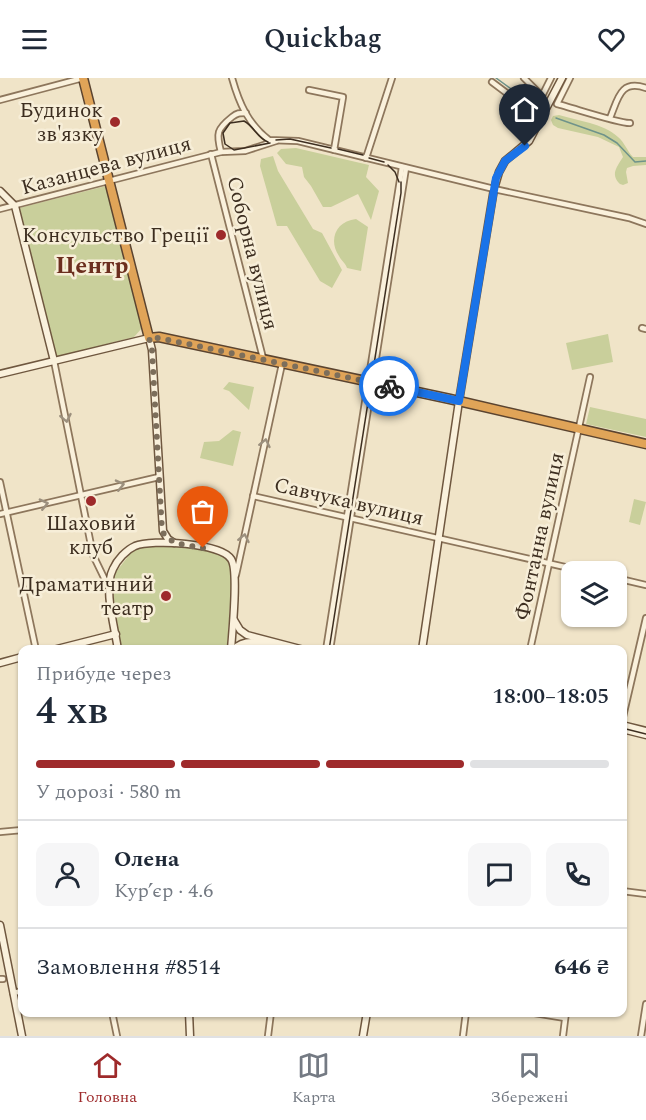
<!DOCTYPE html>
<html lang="uk">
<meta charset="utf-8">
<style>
body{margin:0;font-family:Spectral,serif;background:#f6f6f7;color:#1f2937;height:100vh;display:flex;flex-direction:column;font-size:22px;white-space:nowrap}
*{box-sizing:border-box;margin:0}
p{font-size:20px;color:#747a83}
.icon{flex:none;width:33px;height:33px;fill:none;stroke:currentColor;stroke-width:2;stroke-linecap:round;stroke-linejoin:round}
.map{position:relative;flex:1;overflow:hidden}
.panel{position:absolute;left:18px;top:567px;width:609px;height:372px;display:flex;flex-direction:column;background:#fff;border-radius:12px;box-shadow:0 2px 4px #0004}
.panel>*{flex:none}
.controls{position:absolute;left:561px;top:483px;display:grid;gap:12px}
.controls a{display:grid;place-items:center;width:66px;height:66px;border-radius:12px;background:#fff;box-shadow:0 2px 4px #0004;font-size:30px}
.pin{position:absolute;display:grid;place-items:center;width:51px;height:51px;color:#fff;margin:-62px -26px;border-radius:50% 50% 50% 0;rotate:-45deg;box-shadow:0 0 6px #0007}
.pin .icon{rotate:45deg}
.courier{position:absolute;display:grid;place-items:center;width:60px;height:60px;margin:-30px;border:4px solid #1a73e8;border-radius:50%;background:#fff;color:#222;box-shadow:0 2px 8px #0007}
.summary em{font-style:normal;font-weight:600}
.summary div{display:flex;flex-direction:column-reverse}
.summary{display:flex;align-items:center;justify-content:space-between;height:102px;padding:0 18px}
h1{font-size:39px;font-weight:600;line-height:45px}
.bar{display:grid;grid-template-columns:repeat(4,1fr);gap:9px 6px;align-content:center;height:72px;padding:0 18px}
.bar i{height:8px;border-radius:4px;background:#e0e1e3}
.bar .on{background:#9e2a2b}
.bar p{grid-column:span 4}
.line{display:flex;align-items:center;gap:15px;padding:0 18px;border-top:2px solid #e0e1e3}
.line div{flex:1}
.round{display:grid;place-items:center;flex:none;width:63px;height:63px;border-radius:12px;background:#f6f6f7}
header{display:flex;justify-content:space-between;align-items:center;height:78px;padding:0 18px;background:#fff;font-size:27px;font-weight:600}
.dock{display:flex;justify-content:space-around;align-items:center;height:84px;border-top:2px solid #e0e1e3;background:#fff;font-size:16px;color:#747a83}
.dock a{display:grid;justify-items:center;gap:3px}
.dock .on{color:#9e2a2b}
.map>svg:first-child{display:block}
.green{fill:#c9cf9b}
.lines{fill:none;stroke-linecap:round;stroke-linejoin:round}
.stream{stroke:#6f938a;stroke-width:1.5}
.street-casing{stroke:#8d765c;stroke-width:8}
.secondary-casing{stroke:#6f573f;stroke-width:9}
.highway-casing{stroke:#5b4430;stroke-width:11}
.street{stroke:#faf1dc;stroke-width:4.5}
.secondary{stroke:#faf1dc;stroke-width:6}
.highway{stroke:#e0a458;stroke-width:8}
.tram{stroke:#3d2e20;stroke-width:1.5}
.oneway{stroke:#9c907e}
.done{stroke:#7c6e5b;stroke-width:6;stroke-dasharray:0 10.8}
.route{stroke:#1a73e8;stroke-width:8}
.poi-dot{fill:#9e2a2b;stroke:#f7eed8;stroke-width:2}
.labels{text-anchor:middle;stroke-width:5;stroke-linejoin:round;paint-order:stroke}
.poi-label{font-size:21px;fill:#3d2e20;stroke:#f7eed8;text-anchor:end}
.street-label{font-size:21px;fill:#3d2e20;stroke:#f7eed8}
.quarter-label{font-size:24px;font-weight:bold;fill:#6b2e1e;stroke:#f7eed8}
</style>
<header><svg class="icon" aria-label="menu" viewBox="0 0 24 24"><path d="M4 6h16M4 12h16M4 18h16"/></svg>Quickbag<svg class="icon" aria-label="heart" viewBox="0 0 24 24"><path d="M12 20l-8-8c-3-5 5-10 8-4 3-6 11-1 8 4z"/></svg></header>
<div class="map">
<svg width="646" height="958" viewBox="0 0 646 958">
<rect width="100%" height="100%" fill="#f0e4c8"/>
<g class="green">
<path d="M559,37C578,43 603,45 618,59C625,65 627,73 633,79H646V87L633,88L627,90L626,94L628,105L623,107L620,106C610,96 617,89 623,79L619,69L598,59L558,50L553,47L551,42L553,38Z"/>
<path d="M296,70L369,87L366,99L379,113L371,142L358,116L331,129H323L311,108L304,99L302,89L286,86L277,75L281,71Z"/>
<path d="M273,78L278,93L313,151L322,155L342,192L332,210L320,203L287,148H277L260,88L261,81Z"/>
<path d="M106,108L142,250L134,259L56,279L19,130Z"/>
<path d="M356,141L368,149L361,193L347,190C345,184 342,184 339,178C328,162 336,143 356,141Z"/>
<path d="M608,256L613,284L572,292L566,265Z"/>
<path d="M229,304L254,309L249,332L229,313L223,311Z"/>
<path d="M590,329L646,341V359L586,346Z"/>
<path d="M233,352L241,354L233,388L200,380L204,364L219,363Z"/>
<path d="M634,421L646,424L640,447L629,444Z"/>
<path d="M175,467L216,474L229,482L232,496L227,571L121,572L113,513V503L116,494L133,472L139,469Z"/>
</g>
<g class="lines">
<g class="stream">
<path d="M496,0L525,21"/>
<path d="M556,40L604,57L617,65L635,84L646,83"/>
</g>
<defs>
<g id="street">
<path d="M232,0C239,25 248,46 269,62L298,63L494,111L629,140L646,146"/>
<path d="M524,0L542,18"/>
<path d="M570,0L557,26C570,29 621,46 630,45"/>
<path d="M492,4L541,41"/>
<path d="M309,12L343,19L334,72"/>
<path d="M0,22L83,0"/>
<path d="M533,36L551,0"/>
<path d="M610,40C618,21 620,1 646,10"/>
<path d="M221,74C216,55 217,51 232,39C237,35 239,35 246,35"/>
<path d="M211,76L263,280"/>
<path d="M366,80L392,0"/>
<path d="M0,131L221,74L245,73L276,63"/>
<path d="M642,250L646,251"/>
<path d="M54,283L93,477L108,508"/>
<path d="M0,404L36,572"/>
<path d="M253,418L587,494"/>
<path d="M0,436L159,399"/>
<path d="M236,497L282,286"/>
<path d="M616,500L646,507"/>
<path d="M326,572L402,89"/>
<path d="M330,572L406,90"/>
<path d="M530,572L590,299"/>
<path d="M622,643L646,540"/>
<path d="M0,754L22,752"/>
<path d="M622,813L646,816"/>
<path d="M0,901H3"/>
<path d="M13,915L22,913"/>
<path d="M112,934L117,958"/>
<path d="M528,934L565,940"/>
<path d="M268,958L271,934"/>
<path d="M463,958L466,934"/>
<path d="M563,958L566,934"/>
<path d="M641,958L646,926"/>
</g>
<g id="secondary">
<path d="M0,113L15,128L54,283"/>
<path d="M0,296L149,260L152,272L163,453L168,461L174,465"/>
<path d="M234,542L240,552L247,557L304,572"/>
<path d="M53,572L116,556"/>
<path d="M118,572C115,550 103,510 113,491C117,482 126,472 135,468C152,461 221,465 231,481C239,492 232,555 231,572"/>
<path d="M233,572C247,557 268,567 285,572"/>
<path d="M422,572L459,323L494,111L499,94L505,83L529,63L562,0"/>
<path d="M0,585L22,579"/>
<path d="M622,647L646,653"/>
<path d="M622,651L646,657"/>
<path d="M0,847L22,958"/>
<path d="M189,934L190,958"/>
<path d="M363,958L367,934"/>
</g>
<path id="highway" d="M83,0L149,260L159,259L450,321L646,366"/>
</defs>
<use href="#street" class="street-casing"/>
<use href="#secondary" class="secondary-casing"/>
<use href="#highway" class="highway-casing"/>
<use href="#street" class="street"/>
<use href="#secondary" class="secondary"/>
<use href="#highway" class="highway"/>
<g class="tram">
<path d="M276,62L290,61L331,70"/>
<path d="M268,64C257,60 254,48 244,43L230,45L223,55L225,66L234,72L270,65"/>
<path d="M338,71L363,77"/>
<path d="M369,80L384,84"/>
<path d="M388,87L395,94L399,104"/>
<path d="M329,572L401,115V104"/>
<path d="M622,650L646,656"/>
</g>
</g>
<defs><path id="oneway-chevron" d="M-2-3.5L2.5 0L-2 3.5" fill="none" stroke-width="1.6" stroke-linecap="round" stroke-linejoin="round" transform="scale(1.5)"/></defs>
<g class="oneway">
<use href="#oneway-chevron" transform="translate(66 340) rotate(79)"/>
<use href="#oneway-chevron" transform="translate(265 365) rotate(-78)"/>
<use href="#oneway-chevron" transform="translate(120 407) rotate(-13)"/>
<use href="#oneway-chevron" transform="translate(44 426) rotate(-13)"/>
<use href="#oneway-chevron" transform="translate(244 460) rotate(-78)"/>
</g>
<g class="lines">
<path class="done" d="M203,470C188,467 171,468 162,453L152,272L149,260H159L389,308"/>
<path class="route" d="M389,308L459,323L496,100L505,83L525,68"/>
</g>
<g class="poi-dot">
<circle cx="115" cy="44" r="6"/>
<circle cx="221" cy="157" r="6"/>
<circle cx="91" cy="423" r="6"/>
<circle cx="166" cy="518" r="6"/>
</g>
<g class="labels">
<g class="poi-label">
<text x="103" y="39">Будинок<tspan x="103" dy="24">зв'язку</tspan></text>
<text x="209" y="164">Консульство Греції</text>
<text x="91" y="452" text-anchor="middle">Шаховий<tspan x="91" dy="24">клуб</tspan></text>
<text x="154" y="513">Драматичний<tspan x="154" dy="24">театр</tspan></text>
</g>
<g class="street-label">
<text transform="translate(106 87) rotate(-15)" y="7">Казанцева вулиця</text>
<text transform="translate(253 175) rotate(76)" y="7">Соборна вулиця</text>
<text transform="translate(349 423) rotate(13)" y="7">Савчука вулиця</text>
<text transform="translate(539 458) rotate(-78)" y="7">Фонтанна вулиця</text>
</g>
<g class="quarter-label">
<text x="92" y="195">Центр</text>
</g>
</g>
</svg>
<div class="controls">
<a><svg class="icon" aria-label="layers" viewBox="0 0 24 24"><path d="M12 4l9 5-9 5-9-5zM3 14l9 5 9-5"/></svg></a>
</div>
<div class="pin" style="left:203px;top:470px;background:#ea580c"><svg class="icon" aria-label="bag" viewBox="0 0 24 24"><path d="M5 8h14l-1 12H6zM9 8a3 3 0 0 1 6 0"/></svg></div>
<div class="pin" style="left:525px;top:68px;background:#1f2937"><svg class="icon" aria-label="home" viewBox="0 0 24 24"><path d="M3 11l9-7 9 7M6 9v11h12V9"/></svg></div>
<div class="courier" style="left:389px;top:308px"><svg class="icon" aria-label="bike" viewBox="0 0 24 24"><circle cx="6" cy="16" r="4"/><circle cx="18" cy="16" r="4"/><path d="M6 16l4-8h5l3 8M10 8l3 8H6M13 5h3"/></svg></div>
<section class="panel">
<div class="summary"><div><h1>4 хв</h1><p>Прибуде через</p></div><em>18:00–18:05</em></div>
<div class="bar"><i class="on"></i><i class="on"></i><i class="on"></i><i></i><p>У дорозі · 580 m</p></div>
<div class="line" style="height:108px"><a class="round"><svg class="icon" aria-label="person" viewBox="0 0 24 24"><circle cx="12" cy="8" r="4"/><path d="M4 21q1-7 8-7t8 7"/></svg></a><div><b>Олена</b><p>Кур’єр · 4.6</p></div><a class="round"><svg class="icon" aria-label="chat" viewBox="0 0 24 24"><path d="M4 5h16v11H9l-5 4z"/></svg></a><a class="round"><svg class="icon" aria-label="phone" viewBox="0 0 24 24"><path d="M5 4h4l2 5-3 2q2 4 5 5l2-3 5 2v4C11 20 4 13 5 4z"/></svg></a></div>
<div class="line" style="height:78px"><div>Замовлення #8514</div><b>646 ₴</b></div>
</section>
</div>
<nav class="dock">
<a class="on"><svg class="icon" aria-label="home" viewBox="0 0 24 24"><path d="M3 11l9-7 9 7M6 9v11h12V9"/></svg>Головна</a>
<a><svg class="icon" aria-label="map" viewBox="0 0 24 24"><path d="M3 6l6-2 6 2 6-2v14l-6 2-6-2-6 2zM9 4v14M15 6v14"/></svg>Карта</a>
<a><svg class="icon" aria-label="saved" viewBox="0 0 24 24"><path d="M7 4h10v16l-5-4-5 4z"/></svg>Збережені</a>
</nav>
